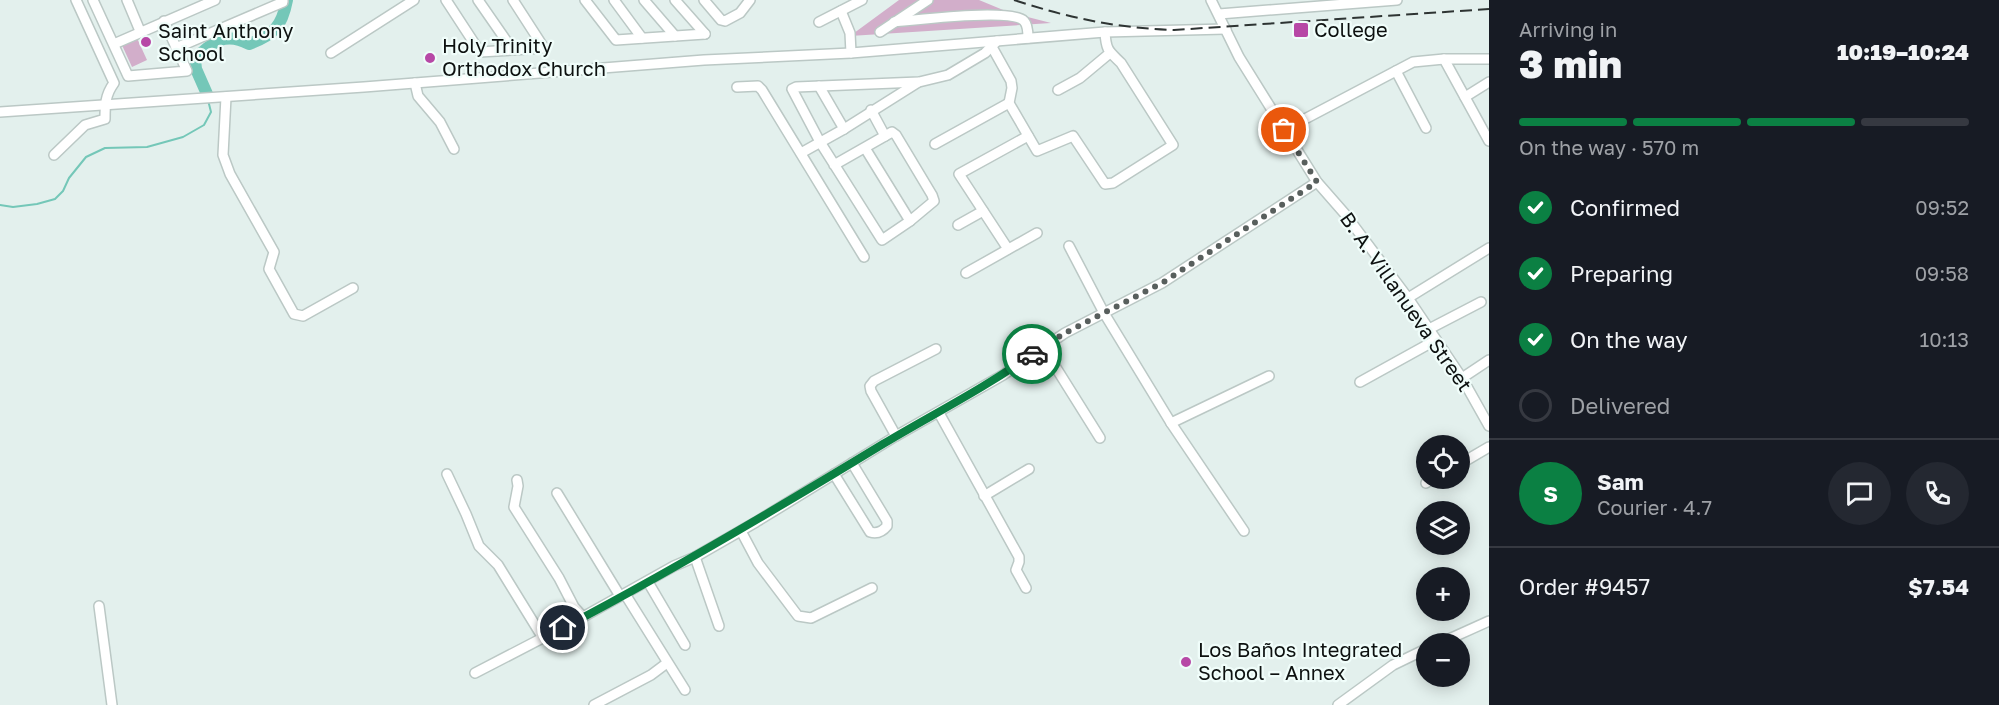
<!DOCTYPE html>
<meta charset="utf-8">
<style>
body{margin:0;font-family:"Golos Text",sans-serif;background:#242831;color:#f1f3f6;height:100vh;display:flex;flex-direction:column;font-size:22px;white-space:nowrap}
*{box-sizing:border-box;margin:0}
p{font-size:20px;color:#9ea1a6}
.icon{flex:none;width:33px;height:33px;fill:none;stroke:currentColor;stroke-width:2;stroke-linecap:round;stroke-linejoin:round}
.map{position:relative;flex:1;overflow:hidden}
.sheet{display:flex;flex-direction:column;background:#171b24;width:510px}
.sheet>*{flex:none}
.tools{position:absolute;left:1416px;top:435px;display:grid;gap:12px}
.tools a{display:grid;place-items:center;width:54px;height:54px;border-radius:50%;background:#171b24;box-shadow:0 3px 15px #0003;font-size:30px}
.pin{position:absolute;display:grid;place-items:center;width:51px;height:51px;color:#fff;margin:-26px;border:3px solid #fff;border-radius:50%;box-shadow:0 2px 6px #0007}
.courier{position:absolute;display:grid;place-items:center;width:60px;height:60px;margin:-30px;border:4px solid #0b8043;border-radius:50%;background:#fff;color:#222;box-shadow:0 2px 8px #0007}
.overview em{font-style:normal;font-weight:800}
.overview div{display:flex;flex-direction:column-reverse}
.overview{display:flex;align-items:center;justify-content:space-between;height:102px;padding:0 30px}
h1{font-size:39px;font-weight:800;line-height:45px}
.bar{display:grid;grid-template-columns:repeat(4,1fr);gap:9px 6px;align-content:center;height:72px;padding:0 30px}
.bar i{height:8px;border-radius:4px;background:#363941}
.bar .selected{background:#0b8043}
.bar p{grid-column:span 4}
.line{display:flex;align-items:center;gap:15px;padding:0 30px;border-top:2px solid #363941}
.line div{flex:1}
.round{display:grid;place-items:center;flex:none;width:63px;height:63px;border-radius:32px;background:#242831}
ol{padding:0 30px;list-style:none}
li{display:flex;align-items:center;gap:18px;height:66px}
li p{margin-inline-start:auto}
li .icon{padding:6px;border-radius:50%;background:#0b8043;color:#fff;stroke-width:4}
li:last-child{color:#9ea1a6}
li i{width:33px;height:33px;border:3px solid #363941;border-radius:50%}
main{display:flex;flex:1;min-height:0}
.map>svg:first-child{display:block}
.green{fill:#d2aeca}
.lines{fill:none;stroke-linecap:round;stroke-linejoin:round}
.stream{stroke:#74c7b8;stroke-width:2}
.river{stroke:#74c7b8;stroke-width:12}
.minor-casing{stroke:#bbc8c5;stroke-width:12}
.minor{stroke:#fff;stroke-width:9}
.rail{stroke:#2e3433;stroke-width:2;stroke-dasharray:12 6;stroke-linecap:butt}
.done{stroke:#585f5d;stroke-width:6;stroke-dasharray:0 10.8}
.route{stroke:#0b8043;stroke-width:8}
.poi-dot{fill:#b748a6;stroke:#f0fdfa;stroke-width:2}
.labels{text-anchor:middle;stroke-width:4.5;stroke-linejoin:round;paint-order:stroke}
.poi-label{font-size:20px;fill:#0d1110;stroke:#f0fdfa;text-anchor:start}
.street-label{font-size:20px;fill:#0d1110;stroke:#f0fdfa}
</style>
<main>
<div class="map">
<svg width="1489" height="705" viewBox="0 0 1489 705">
<rect width="100%" height="100%" fill="#e3f0ed"/>
<g class="green">
<path d="M899,0H979L1008,12L1051,23L850,36Z"/>
<path d="M136,36L147,60L132,67L121,43Z"/>
</g>
<g class="lines">
<path class="stream" d="M0,205L13,207L37,204L55,199L63,191L69,178L86,157L105,148L147,147L183,137L204,125L211,112L208,100"/>
<path class="river" d="M207,94L196,69L195,59C213,42 225,31 249,44C274,35 282,26 287,0"/>
<defs>
<g id="minor">
<path d="M93,0L128,76L187,71L164,21"/>
<path d="M127,0L140,31"/>
<path d="M446,0L480,52L544,48"/>
<path d="M478,0L512,49"/>
<path d="M513,0L544,48"/>
<path d="M585,0L616,40L705,34"/>
<path d="M614,0L642,38"/>
<path d="M644,0L675,36"/>
<path d="M675,0L705,34"/>
<path d="M704,0L721,20L725,21L740,13L750,0"/>
<path d="M1211,0L1239,57L1317,182L1345,214L1408,298L1462,378L1489,426"/>
<path d="M841,11L850,33L851,53"/>
<path d="M1219,14L1397,0"/>
<path d="M819,22L862,0"/>
<path d="M894,22C915,20 1012,8 1024,21C1028,25 1028,33 1028,38"/>
<path d="M880,32L928,0"/>
<path d="M114,44L215,0"/>
<path d="M992,47L1011,81L1012,88L1009,103L1037,151L1073,136L1105,184L1113,183L1173,145L1121,63C1109,51 1106,51 1105,32"/>
<path d="M176,48L283,2V0"/>
<path d="M331,53L414,0"/>
<path d="M1444,59L1489,141"/>
<path d="M1396,71L1426,128"/>
<path d="M415,83L418,96L440,122L454,149"/>
<path d="M819,86L844,129"/>
<path d="M737,87L758,86L762,90L864,257"/>
<path d="M1058,90L1080,78L1110,53"/>
<path d="M226,97L223,155L230,174L274,252L269,269L294,314L303,316L353,288"/>
<path d="M1465,97L1489,82"/>
<path d="M871,110L885,136"/>
<path d="M0,112L364,87L704,60L851,53L1105,32L1226,29"/>
<path d="M1284,130L1413,62L1444,59H1489"/>
<path d="M935,144L1009,103"/>
<path d="M865,148L910,221"/>
<path d="M801,153L844,129L917,83"/>
<path d="M54,155L85,125L105,119C105,106 105,95 114,83L76,0"/>
<path d="M834,165L892,132L896,135L932,195L934,201L910,221L882,240L820,142L792,89L796,87L919,82L948,75L985,53L997,41"/>
<path d="M958,225L983,211"/>
<path d="M1069,246L1104,313L1171,423L1244,531"/>
<path d="M1008,249L959,174L1028,136"/>
<path d="M966,273L1037,233"/>
<path d="M1408,298L1489,248"/>
<path d="M1429,329L1481,302"/>
<path d="M1043,347L1100,438"/>
<path d="M1462,378L1489,360"/>
<path d="M1360,382L1436,340"/>
<path d="M939,413L1019,557V562L1016,570L1026,588"/>
<path d="M1171,423L1269,376"/>
<path d="M896,436L871,391L870,386L874,381L936,349"/>
<path d="M1460,464L1489,447"/>
<path d="M447,474L466,514L479,546L498,565L543,638"/>
<path d="M834,474L870,532C877,534 883,531 887,526V521L852,463"/>
<path d="M517,480L518,486L514,507L559,578L574,607L583,617"/>
<path d="M1426,483L1434,478"/>
<path d="M557,493L620,596"/>
<path d="M984,496L1029,469"/>
<path d="M741,531L758,563L798,616L811,618L872,588"/>
<path d="M695,557L719,626"/>
<path d="M648,582L685,645"/>
<path d="M625,594L685,690"/>
<path d="M99,606L112,705"/>
<path d="M1438,644L1489,621"/>
<path d="M475,673L583,617L674,566L695,557L756,522L896,436L1003,375L1065,333L1162,283L1317,182"/>
<path d="M594,705L651,675L667,663"/>
<path d="M1338,705L1393,665L1426,649"/>
</g>
</defs>
<use href="#minor" class="minor-casing"/>
<use href="#minor" class="minor"/>
<path class="rail" d="M1014,0C1069,18 1116,28 1174,30L1489,9"/>
</g>
<g class="lines">
<path class="done" d="M1032,354L1065,333L1162,283L1317,182L1284,130"/>
<path class="route" d="M563,628C672,571 778,508 883,444C933,414 985,388 1032,354"/>
</g>
<g class="poi-dot">
<rect x="1293" y="22" width="16" height="16" rx="3"/>
<circle cx="146" cy="42" r="6"/>
<circle cx="430" cy="58" r="6"/>
<circle cx="1186" cy="662" r="6"/>
</g>
<g class="labels">
<g class="poi-label">
<text x="1314" y="37">College</text>
<text x="158" y="38">Saint Anthony<tspan x="158" dy="23">School</tspan></text>
<text x="442" y="53">Holy Trinity<tspan x="442" dy="23">Orthodox Church</tspan></text>
<text x="1198" y="657">Los Baños Integrated<tspan x="1198" dy="23">School – Annex</tspan></text>
</g>
<g class="street-label">
<text transform="translate(1406 302) rotate(55)" y="7">B. A. Villanueva Street</text>
</g>
</g>
</svg>
<div class="tools">
<a><svg class="icon" aria-label="locate" viewBox="0 0 24 24"><circle cx="12" cy="12" r="6"/><path d="M12 2v4M12 18v4M2 12h4M18 12h4"/></svg></a>
<a><svg class="icon" aria-label="layers" viewBox="0 0 24 24"><path d="M12 4l9 5-9 5-9-5zM3 14l9 5 9-5"/></svg></a>
<a>+</a>
<a>−</a>
</div>
<div class="pin" style="left:1284px;top:130px;background:#ea580c"><svg class="icon" aria-label="bag" viewBox="0 0 24 24"><path d="M5 8h14l-1 12H6zM9 8a3 3 0 0 1 6 0"/></svg></div>
<div class="pin" style="left:563px;top:628px;background:#1f2937"><svg class="icon" aria-label="home" viewBox="0 0 24 24"><path d="M3 11l9-7 9 7M6 9v11h12V9"/></svg></div>
<div class="courier" style="left:1032px;top:354px"><svg class="icon" aria-label="car" viewBox="0 0 24 24"><path d="M5 17H2v-5l4-1 3-4h7l3 4 3 1v5h-3M9 17h6M6 11h13"/><circle cx="7" cy="17" r="2"/><circle cx="17" cy="17" r="2"/></svg></div>
</div>
<section class="sheet">
<div class="overview"><div><h1>3 min</h1><p>Arriving in</p></div><em>10:19–10:24</em></div>
<div class="bar"><i class="selected"></i><i class="selected"></i><i class="selected"></i><i></i><p>On the way · 570 m</p></div>
<ol>
<li><svg class="icon" aria-label="check" viewBox="0 0 24 24"><path d="M5 12l5 5 9-10"/></svg>Confirmed<p>09:52</p></li>
<li><svg class="icon" aria-label="check" viewBox="0 0 24 24"><path d="M5 12l5 5 9-10"/></svg>Preparing<p>09:58</p></li>
<li><svg class="icon" aria-label="check" viewBox="0 0 24 24"><path d="M5 12l5 5 9-10"/></svg>On the way<p>10:13</p></li>
<li><i></i>Delivered</li>
</ol>
<div class="line" style="height:108px"><b class="round" style="background:#0b8043;color:#fff">S</b><div><b>Sam</b><p>Courier · 4.7</p></div><a class="round"><svg class="icon" aria-label="chat" viewBox="0 0 24 24"><path d="M4 5h16v11H9l-5 4z"/></svg></a><a class="round"><svg class="icon" aria-label="phone" viewBox="0 0 24 24"><path d="M5 4h4l2 5-3 2q2 4 5 5l2-3 5 2v4C11 20 4 13 5 4z"/></svg></a></div>
<div class="line" style="height:78px"><div>Order #9457</div><b>$7.54</b></div>
</section>
</main>
